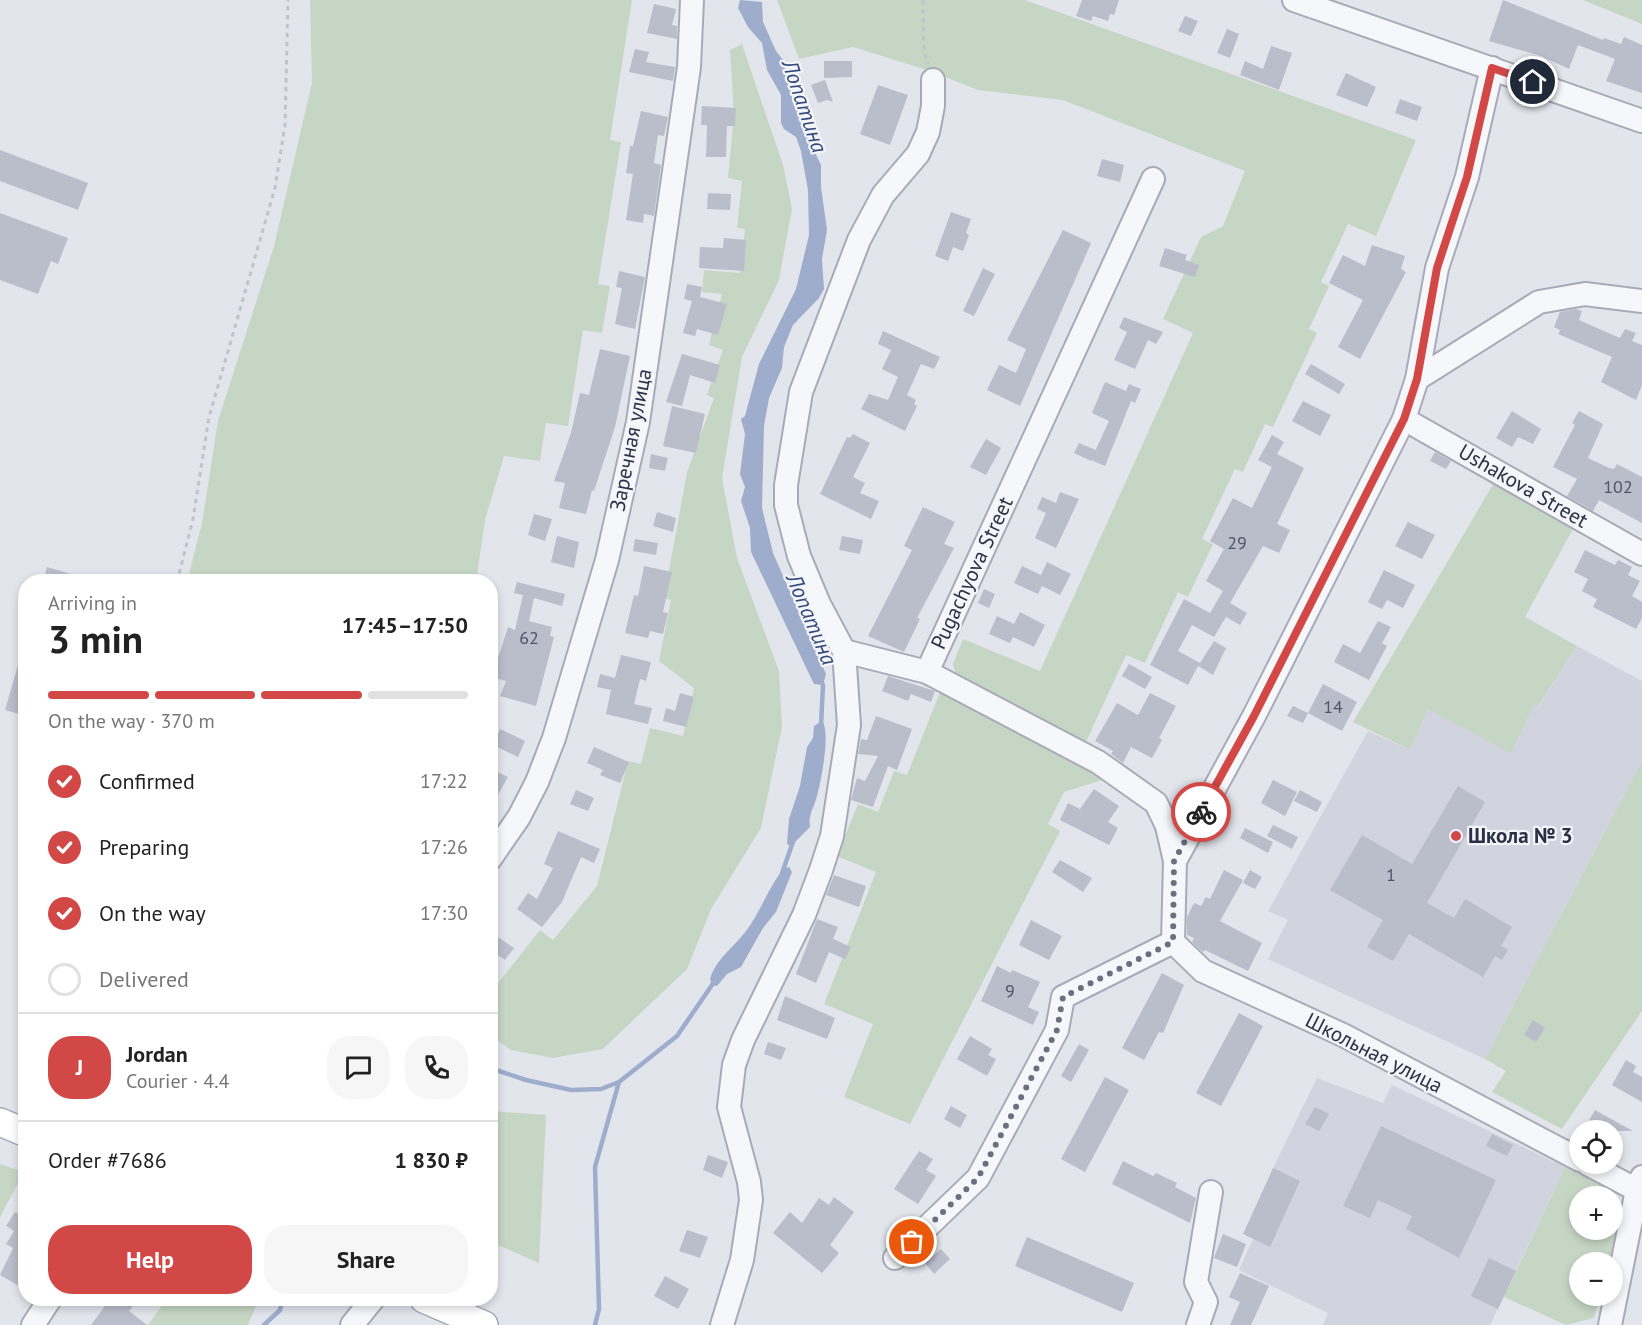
<!DOCTYPE html>
<meta charset="utf-8">
<style>
body{margin:0;font-family:"PT Sans",sans-serif;background:#f6f6f6;color:#222;height:100vh;display:flex;flex-direction:column;font-size:22px;white-space:nowrap}
*{box-sizing:border-box;margin:0}
p{font-size:20px;color:#767676}
.icon{flex:none;width:33px;height:33px;fill:none;stroke:currentColor;stroke-width:2;stroke-linecap:round;stroke-linejoin:round}
.map{position:relative;flex:1;overflow:hidden}
.details{position:absolute;left:18px;top:574px;width:480px;height:732px;display:flex;flex-direction:column;background:#fff;border-radius:24px;box-shadow:0 3px 9px #0003}
.details>*{flex:none}
.controls{position:absolute;left:1569px;top:1120px;display:grid;gap:12px}
.controls a{display:grid;place-items:center;width:54px;height:54px;border-radius:50%;background:#fff;box-shadow:0 3px 9px #0003;font-size:30px}
.pin{position:absolute;display:grid;place-items:center;width:51px;height:51px;color:#fff;margin:-26px;border:3px solid #fff;border-radius:50%;box-shadow:0 2px 6px #0007}
.courier{position:absolute;display:grid;place-items:center;width:60px;height:60px;margin:-30px;border:4px solid #d24847;border-radius:50%;background:#fff;color:#222;box-shadow:0 2px 8px #0007}
.headline em{font-style:normal;font-weight:700}
.headline div{display:flex;flex-direction:column-reverse}
.headline{display:flex;align-items:center;justify-content:space-between;height:102px;padding:0 30px}
h1{font-size:39px;font-weight:700;line-height:45px}
.bar{display:grid;grid-template-columns:repeat(4,1fr);gap:9px 6px;align-content:center;height:72px;padding:0 30px}
.bar i{height:8px;border-radius:4px;background:#e0e0e0}
.bar .on{background:#d24847}
.bar p{grid-column:span 4}
.line{display:flex;align-items:center;gap:15px;padding:0 30px;border-top:2px solid #e0e0e0}
.line div{flex:1}
.round{display:grid;place-items:center;flex:none;width:63px;height:63px;border-radius:24px;background:#f6f6f6}
ol{padding:0 30px;list-style:none}
li{display:flex;align-items:center;gap:18px;height:66px}
li p{margin-inline-start:auto}
li .icon{padding:6px;border-radius:50%;background:#d24847;color:#fff;stroke-width:4}
li:last-child{color:#767676}
li i{width:33px;height:33px;border:3px solid #e0e0e0;border-radius:50%}
.cta{display:flex;gap:12px;margin-top:auto;padding:12px 30px}
.cta a{flex:1;height:69px;border-radius:24px;background:#d24847;color:#fff;font-size:24px;font-weight:700;line-height:69px;text-align:center}
.cta a+a{background:#f6f6f6;color:#222}
.map>svg:first-child{display:block}
.built{fill:#d1d4de}
.green{fill:#c6d6c4;fill-rule:evenodd}
.water{fill:#9eadcc}
.lines{fill:none;stroke-linecap:round;stroke-linejoin:round}
.stream{stroke:#9eadcc;stroke-width:4.5}
.building{fill:#babeca}
.minor-casing{stroke:#a8abb7;stroke-width:26}
.major-casing{stroke:#a2a8b8;stroke-width:30}
.path{stroke:#c1c3cb;stroke-width:3;stroke-dasharray:4.5 4.5;stroke-linecap:butt}
.minor{stroke:#f6f7fa;stroke-width:22}
.major{stroke:#fff;stroke-width:27}
.done{stroke:#6b6f7f;stroke-width:6;stroke-dasharray:0 10.8}
.route{stroke:#d24847;stroke-width:8}
.poi-dot{fill:#d24847;stroke:#f3f5f9;stroke-width:2}
.labels{text-anchor:middle;stroke-width:4.5;stroke-linejoin:round;paint-order:stroke}
.number-label{font-size:18px;fill:#4f5466}
.street-label{font-size:21px;fill:#2b3045;stroke:#f3f5f9}
.poi-label{font-size:21px;font-weight:bold;fill:#2b3045;stroke:#f3f5f9;text-anchor:start}
.water-label{font-size:22px;font-style:italic;fill:#33487a;stroke:#f3f5f9}
</style>
<div class="map">
<svg width="1642" height="1325" viewBox="0 0 1642 1325">
<rect width="100%" height="100%" fill="#e3e5ec"/>
<g class="built">
<path d="M1577,646L1642,681V761L1485,1059L1268,959L1288,920L1268,911L1368,731L1410,750L1428,708L1534,703L1539,705Z"/>
<path d="M1317,1078L1383,1103L1392,1085L1565,1167L1490,1325H1323L1328,1313L1239,1270L1253,1239L1273,1168Z"/>
</g>
<g class="green">
<path d="M310,0H632L610,140L621,142L598,284L610,286L602,333L583,330L568,426L546,423L540,461L504,456L485,520L476,582H187L202,523L218,421L274,246L312,83Z"/>
<path d="M777,0H1025L1416,140L1376,236L1348,224L1321,282L1329,286L1309,329L1317,333L1273,427L1265,424L1243,472L1235,469L1202,539L1213,544L1188,597L1178,592L1145,663L1126,655L1085,744L958,682L953,664L963,639L1040,671L1193,333L1163,319L1201,237L1223,226L1245,171L1063,100L978,90L927,70L853,47L799,59Z"/>
<path d="M1583,0H1642V24Z"/>
<path d="M742,44L783,165L792,209L779,280L742,357L722,478L737,558L779,671L782,727L761,828L711,909L687,969L603,1049L553,1058L511,1050L491,1036V992L540,930L553,940L597,886L628,761L641,764L650,728L683,736L694,688L659,661L671,600L664,598L687,472L714,398L707,395L723,350L709,345L722,294L702,292L704,270L740,273L745,229L737,228L742,181L728,178L734,115L730,50Z"/>
<path d="M1495,481L1574,527L1525,617L1577,646L1538,706L1534,704L1511,753L1428,709L1410,750L1353,722Z"/>
<path d="M942,687L1040,736L1102,780L1064,792L1048,824L1060,831L910,1124L844,1097L873,1024L824,1004L876,872L837,856L858,804L878,812L894,771L907,775Z"/>
<path d="M1642,761V1011L1562,1129L1492,1092L1506,1071L1485,1059Z"/>
<path d="M491,1111L546,1115L539,1263L491,1242Z"/>
<path d="M0,1164L24,1172L0,1217Z"/>
<path d="M1565,1167C1628,1194 1628,1199 1610,1263H1580V1296H1600L1594,1318L1566,1325L1504,1297ZM1580,1197H1612V1230H1580Z"/>
<path d="M166,1299H259L248,1325H148Z"/>
</g>
<g class="water">
<path d="M740,0L762,2L763,22L776,51L783,60L793,101L805,115L807,136L821,165V187L827,230L822,259L824,289L819,298L793,325L784,347L782,368L769,398L764,426L762,508L773,553L826,674L823,685L814,684L812,680L751,552L750,528L741,501L745,487L740,474L745,434L741,419L745,416L759,364L796,289L809,235L808,190L801,151L796,137L784,129L781,123V95L767,70L762,43L748,27L738,8Z"/>
<path d="M822,721C831,731 821,782 817,796C814,808 808,814 810,827L791,846L787,844L789,819L800,786L807,747L813,738L814,726Z"/>
<path d="M789,867L792,872L776,912L763,928L741,967L727,974L717,986L712,985L710,979C716,959 734,947 746,931C760,913 768,888 784,868Z"/>
</g>
<g class="lines">
<g class="stream">
<path d="M821,681L823,685L821,726"/>
<path d="M782,873L793,842"/>
<path d="M490,1068L526,1080L571,1090L601,1089L619,1082L677,1036L714,982"/>
<path d="M264,1325L280,1310L282,1299"/>
<path d="M595,1325L599,1309L595,1167L619,1082"/>
</g>
</g>
<g class="building">
<path d="M1082,0H1119L1114,15L1110,14L1108,21L1093,16L1091,21L1076,16Z"/>
<path d="M1503,0L1603,40L1604,38L1621,44L1624,37L1642,45V93L1606,81L1615,59L1578,45L1569,69L1541,56L1489,41Z"/>
<path d="M654,4L676,9L672,25L677,26V39L647,33Z"/>
<path d="M1185,16L1198,21L1191,36L1178,31Z"/>
<path d="M1227,29L1239,34L1230,58L1217,53Z"/>
<path d="M1271,46L1292,53L1279,90L1240,75L1245,61L1263,69Z"/>
<path d="M635,49L649,52L646,62L675,67L673,81L629,72Z"/>
<path d="M824,61H852V77L824,78Z"/>
<path d="M1346,73L1376,87L1367,107L1336,95Z"/>
<path d="M825,80L833,102L827,100L818,103L811,85Z"/>
<path d="M878,85L908,95L890,145L860,134Z"/>
<path d="M1400,99L1422,107L1417,121L1395,113Z"/>
<path d="M702,106L736,108L735,126H727L726,157H706L707,125H701Z"/>
<path d="M641,111L668,117L664,136L658,135L654,163L661,165L654,216L644,214L643,223L626,220L633,174L626,173L630,146H633Z"/>
<path d="M0,150L88,183L78,210L0,181Z"/>
<path d="M1102,159L1124,165L1120,182L1097,176Z"/>
<path d="M708,193L731,194L730,210L707,209Z"/>
<path d="M951,212L971,219L966,233L969,235L963,251L953,247L948,261L935,256Z"/>
<path d="M0,213L68,238L58,264L51,261L38,294L0,280Z"/>
<path d="M1063,230L1091,243L1020,406L987,390L999,365L1016,373L1026,349L1007,340Z"/>
<path d="M724,238L746,240L744,271L699,268L700,247L723,248Z"/>
<path d="M1372,245L1405,256L1401,269L1406,272L1360,359L1338,347L1363,300L1329,283L1343,255L1365,266Z"/>
<path d="M1165,248L1187,255L1185,260L1199,265L1195,277L1159,266Z"/>
<path d="M983,268L995,274L974,316L963,311Z"/>
<path d="M619,271L645,277L635,329L615,324L622,288L616,287Z"/>
<path d="M687,284L702,287L700,297L727,304L718,335L697,329L695,336L683,333L692,301L684,299Z"/>
<path d="M1576,309L1582,311L1579,320L1620,338L1625,329L1636,333L1632,341L1642,345V385L1636,400L1601,382L1612,357L1558,334L1560,330L1554,327L1560,312Z"/>
<path d="M1124,317L1163,332L1156,344L1148,340L1135,369L1114,360L1127,332L1119,328Z"/>
<path d="M883,331L940,357L934,369L921,364L907,395L916,400L914,404L917,406L905,431L861,409L869,394L888,400L898,377L882,369L891,350L878,344Z"/>
<path d="M600,349L630,356L615,427L594,491L592,490L586,514L559,508L565,483L554,481L571,433L580,393L589,395Z"/>
<path d="M682,354L720,365L715,383L690,375L682,406L666,402Z"/>
<path d="M1311,364L1345,384L1339,394L1305,374Z"/>
<path d="M1105,382L1126,391L1129,384L1141,389L1135,403L1131,401L1105,466L1091,460L1109,421L1092,413Z"/>
<path d="M1303,401L1331,415L1320,436L1292,421Z"/>
<path d="M672,406L705,414L696,453L663,446Z"/>
<path d="M1512,411L1541,429L1533,444L1518,437L1512,447L1496,438Z"/>
<path d="M1579,411L1603,424L1588,458L1609,468L1614,469L1617,464L1642,477V523L1599,500L1593,511L1567,496L1577,479L1553,467L1575,425L1572,423Z"/>
<path d="M853,434L870,443L853,477L865,483L860,493L879,501L871,519L820,494L847,437L850,438Z"/>
<path d="M1272,435L1284,442L1277,454L1304,468L1277,524L1290,530L1279,553L1263,546L1230,603L1247,613L1240,625L1226,617L1214,637L1192,625L1178,651L1200,663L1214,641L1226,648L1213,675L1198,666L1188,685L1150,665L1184,599L1210,613L1223,591L1206,581L1224,549L1210,541L1233,498L1252,508L1272,467L1258,460Z"/>
<path d="M986,439L1001,448L986,475L970,467Z"/>
<path d="M1079,443L1096,450L1091,461L1074,453Z"/>
<path d="M1435,452L1451,461L1446,469L1430,461Z"/>
<path d="M651,454L668,458L665,471L649,468Z"/>
<path d="M1060,492L1079,499L1056,548L1035,538L1046,513L1037,509L1042,497L1056,503Z"/>
<path d="M923,507L955,522L944,544L954,548L917,618L920,619L904,652L868,636L912,550L904,546Z"/>
<path d="M657,512L676,518L673,532L653,526Z"/>
<path d="M534,514L552,519L545,541L528,535Z"/>
<path d="M1408,522L1435,535L1422,559L1395,546Z"/>
<path d="M557,536L579,542L574,568L551,562Z"/>
<path d="M842,536L863,540L860,554L839,550Z"/>
<path d="M635,539L658,543L656,555L633,551Z"/>
<path d="M1585,550L1615,565L1618,560L1632,567L1628,575L1640,581L1632,596L1642,602V618L1636,629L1593,607L1597,599L1582,591L1588,579L1574,572Z"/>
<path d="M1047,562L1071,574L1060,595L1042,586L1038,594L1014,583L1022,566L1041,575Z"/>
<path d="M644,566L672,572L663,612L668,613L663,634L650,631L648,638L625,633L634,595L638,596Z"/>
<path d="M47,567L88,579V582H43Z"/>
<path d="M1384,570L1415,585L1403,608L1387,600L1382,609L1368,602Z"/>
<path d="M517,582L565,594L562,606L534,598L529,621L552,627L550,636L554,637L536,706L500,696L506,681L492,677L508,627L515,630L523,595L514,593Z"/>
<path d="M984,589L995,594L989,608L978,603Z"/>
<path d="M1020,612L1045,625L1034,647L1013,637L1010,643L989,634L997,616L1014,624Z"/>
<path d="M1378,621L1391,627L1382,643L1387,646L1369,680L1334,662L1343,644L1360,653Z"/>
<path d="M22,651L26,652V716L5,710Z"/>
<path d="M621,655L651,662L646,681L640,679L634,704L652,708L648,724L606,714L611,690L597,687L600,674L615,678Z"/>
<path d="M1129,664L1152,677L1145,689L1122,676Z"/>
<path d="M888,676L935,691L931,702L911,694L908,701L882,691Z"/>
<path d="M1323,684L1357,702L1342,731L1308,713Z"/>
<path d="M680,693L694,697L686,727L663,721L666,708L675,711Z"/>
<path d="M1150,693L1176,706L1159,738L1162,740L1152,758L1131,747L1123,763L1111,754L1113,751L1095,741L1117,703L1138,715Z"/>
<path d="M1293,706L1308,713L1303,723L1287,716Z"/>
<path d="M876,716L912,729L897,770L888,766L873,807L851,800L857,778L865,781L878,756L858,754L861,739L867,740Z"/>
<path d="M500,729L525,741L518,757L493,745Z"/>
<path d="M594,747L629,762L620,783L600,775L603,770L587,763Z"/>
<path d="M490,768L508,777L490,809Z"/>
<path d="M1273,780L1297,792L1285,816L1261,803Z"/>
<path d="M1458,786L1485,802L1427,903L1454,918L1465,899L1512,927L1501,946L1508,950L1502,960L1495,956L1483,977L1409,934L1393,961L1367,947L1383,920L1330,890L1362,835L1412,864Z"/>
<path d="M1094,789L1119,806L1108,822L1118,828L1109,845L1060,820L1068,803L1080,809Z"/>
<path d="M576,790L594,798L588,811L570,804Z"/>
<path d="M1300,790L1322,802L1317,812L1294,801Z"/>
<path d="M1273,825L1298,837L1292,849L1267,836Z"/>
<path d="M1245,828L1273,842L1268,853L1240,838Z"/>
<path d="M558,831L600,849L594,863L581,857L562,902L542,927L517,909L528,893L537,899L553,868L544,864Z"/>
<path d="M1060,860L1092,878L1083,892L1052,872Z"/>
<path d="M1224,870L1243,880L1220,921L1262,943L1248,971L1205,950L1203,952L1192,942L1194,938L1187,935V917L1194,903L1201,906L1206,897L1210,899Z"/>
<path d="M1250,870L1262,877L1255,889L1243,883Z"/>
<path d="M834,875L866,886L859,907L826,895Z"/>
<path d="M817,919L838,927L833,939L851,947L845,959L829,952L816,983L796,974Z"/>
<path d="M1031,920L1062,936L1049,960L1019,945Z"/>
<path d="M498,937L514,948L505,960L490,950Z"/>
<path d="M997,966L1011,973L1012,970L1040,982L1028,1007L1039,1012L1033,1025L981,1001Z"/>
<path d="M1162,973L1184,985L1163,1033L1159,1032L1144,1060L1122,1048Z"/>
<path d="M785,996L835,1018L827,1039L777,1020Z"/>
<path d="M1239,1013L1263,1026L1221,1106L1196,1093Z"/>
<path d="M1533,1020L1545,1028L1536,1042L1524,1035Z"/>
<path d="M970,1036L992,1049L988,1055L996,1059L987,1076L957,1059Z"/>
<path d="M768,1042L786,1048L781,1060L764,1054Z"/>
<path d="M1079,1044L1089,1050L1071,1082L1061,1076Z"/>
<path d="M1626,1060L1636,1066L1633,1072L1642,1077V1102L1612,1085Z"/>
<path d="M1105,1077L1129,1090L1085,1172L1061,1159Z"/>
<path d="M951,1106L967,1115L960,1128L944,1119Z"/>
<path d="M1315,1107L1329,1114L1319,1131L1305,1124Z"/>
<path d="M1595,1110L1633,1131H1583Z"/>
<path d="M1381,1126L1496,1180L1459,1258L1406,1229L1412,1216L1378,1200L1370,1218L1343,1206Z"/>
<path d="M1492,1134L1513,1145L1507,1156L1486,1146Z"/>
<path d="M919,1151L933,1159L926,1170L936,1176L918,1204L894,1189Z"/>
<path d="M708,1155L728,1162L722,1178L703,1170Z"/>
<path d="M1123,1161L1153,1176L1156,1173L1177,1183L1175,1187L1196,1198L1190,1223L1112,1184Z"/>
<path d="M1273,1168L1300,1181L1270,1247L1243,1234Z"/>
<path d="M834,1197L854,1212L830,1245L839,1253L822,1273L773,1233L790,1212L802,1223L819,1198L829,1205Z"/>
<path d="M15,1212L23,1216L26,1212V1261L20,1270L26,1273V1290L0,1275L13,1248L6,1244L14,1231L6,1226Z"/>
<path d="M687,1230L708,1237L700,1258L679,1251Z"/>
<path d="M1223,1234L1246,1244L1237,1267L1214,1258Z"/>
<path d="M1027,1237L1134,1283L1122,1312L1015,1266Z"/>
<path d="M941,1249L950,1259L934,1274L925,1263Z"/>
<path d="M1489,1258L1516,1271L1498,1309L1471,1296Z"/>
<path d="M1240,1273L1269,1286L1251,1325H1230L1240,1302L1229,1297Z"/>
<path d="M665,1276L689,1289L678,1309L654,1296Z"/>
<path d="M110,1299H138L129,1311L147,1325H91Z"/>
</g>
<g class="lines">
<defs>
<g id="minor">
<path d="M1294,0L1642,121"/>
<path d="M1417,379L1539,302L1585,294L1642,301"/>
<path d="M1404,419L1642,554"/>
<path d="M844,651L927,672L1098,762L1156,803L1167,826L1175,861"/>
<path d="M927,672L1153,179"/>
<path d="M490,859L519,817L537,782L554,738L607,560L638,422L689,67L692,0"/>
<path d="M1173,942L1203,971L1343,1035L1580,1160"/>
<path d="M1588,1164L1637,1190"/>
<path d="M895,1258L978,1178L1057,1030L1063,997L1173,942L1175,861L1254,716L1404,419L1417,379L1437,268L1467,177L1492,68"/>
<path d="M33,1325L50,1299"/>
<path d="M352,1325L373,1299"/>
<path d="M722,1325L742,1260L751,1200L749,1182L729,1107L734,1065L743,1040L804,915L821,870L832,836L849,725L844,651L819,604L799,556L786,505V485L801,392L859,240L883,195L918,154L928,132L933,106V80"/>
<path d="M1198,1325L1206,1302L1196,1282L1211,1192"/>
<path d="M1610,1325L1637,1190L1642,1177"/>
</g>
<g id="major">
<path d="M0,1122L26,1133"/>
<path d="M424,1299L484,1325"/>
</g>
</defs>
<use href="#minor" class="minor-casing"/>
<use href="#major" class="major-casing"/>
<g class="path">
<path d="M923,0L924,51L928,64"/>
<path d="M177,582L193,519L209,417L275,188L285,125L288,0"/>
</g>
<use href="#minor" class="minor"/>
<use href="#major" class="major"/>
</g>
<g class="lines">
<path class="done" d="M912,1242L978,1178L1057,1030L1063,997L1173,942L1174,861L1201,812"/>
<path class="route" d="M1201,812L1254,716L1404,419L1417,379L1437,268L1467,177L1492,68L1533,82"/>
</g>
<circle class="poi-dot" cx="1456" cy="836" r="6"/>
<g class="labels">
<g class="number-label">
<text x="1618" y="493">102</text>
<text x="1237" y="549">29</text>
<text x="529" y="644">62</text>
<text x="1333" y="713">14</text>
<text x="1391" y="881">1</text>
<text x="1010" y="997">9</text>
</g>
<g class="street-label">
<text transform="translate(631 440) rotate(-79)" y="7">Заречная улица</text>
<text transform="translate(1523 486) rotate(30)" y="7">Ushakova Street</text>
<text transform="translate(972 573) rotate(-65)" y="7">Pugachyova Street</text>
<text transform="translate(1374 1053) rotate(27)" y="7">Школьная улица</text>
</g>
<g class="poi-label">
<text x="1468" y="843">Школа № 3</text>
</g>
<g class="water-label">
<text transform="translate(805 106) rotate(71)" y="8">Лопатина</text>
<text transform="translate(812 619) rotate(67)" y="8">Лопатина</text>
</g>
</g>
</svg>
<div class="controls">
<a><svg class="icon" aria-label="locate" viewBox="0 0 24 24"><circle cx="12" cy="12" r="6"/><path d="M12 2v4M12 18v4M2 12h4M18 12h4"/></svg></a>
<a>+</a>
<a>−</a>
</div>
<div class="pin" style="left:912px;top:1242px;background:#ea580c"><svg class="icon" aria-label="bag" viewBox="0 0 24 24"><path d="M5 8h14l-1 12H6zM9 8a3 3 0 0 1 6 0"/></svg></div>
<div class="pin" style="left:1533px;top:82px;background:#1f2937"><svg class="icon" aria-label="home" viewBox="0 0 24 24"><path d="M3 11l9-7 9 7M6 9v11h12V9"/></svg></div>
<div class="courier" style="left:1201px;top:812px"><svg class="icon" aria-label="bike" viewBox="0 0 24 24"><circle cx="6" cy="16" r="4"/><circle cx="18" cy="16" r="4"/><path d="M6 16l4-8h5l3 8M10 8l3 8H6M13 5h3"/></svg></div>
<section class="details">
<div class="headline"><div><h1>3 min</h1><p>Arriving in</p></div><em>17:45–17:50</em></div>
<div class="bar"><i class="on"></i><i class="on"></i><i class="on"></i><i></i><p>On the way · 370 m</p></div>
<ol>
<li><svg class="icon" aria-label="check" viewBox="0 0 24 24"><path d="M5 12l5 5 9-10"/></svg>Confirmed<p>17:22</p></li>
<li><svg class="icon" aria-label="check" viewBox="0 0 24 24"><path d="M5 12l5 5 9-10"/></svg>Preparing<p>17:26</p></li>
<li><svg class="icon" aria-label="check" viewBox="0 0 24 24"><path d="M5 12l5 5 9-10"/></svg>On the way<p>17:30</p></li>
<li><i></i>Delivered</li>
</ol>
<div class="line" style="height:108px"><b class="round" style="background:#d24847;color:#fff">J</b><div><b>Jordan</b><p>Courier · 4.4</p></div><a class="round"><svg class="icon" aria-label="chat" viewBox="0 0 24 24"><path d="M4 5h16v11H9l-5 4z"/></svg></a><a class="round"><svg class="icon" aria-label="phone" viewBox="0 0 24 24"><path d="M5 4h4l2 5-3 2q2 4 5 5l2-3 5 2v4C11 20 4 13 5 4z"/></svg></a></div>
<div class="line" style="height:78px"><div>Order #7686</div><b>1 830 ₽</b></div>
<div class="cta"><a>Help</a><a>Share</a></div>
</section>
</div>
